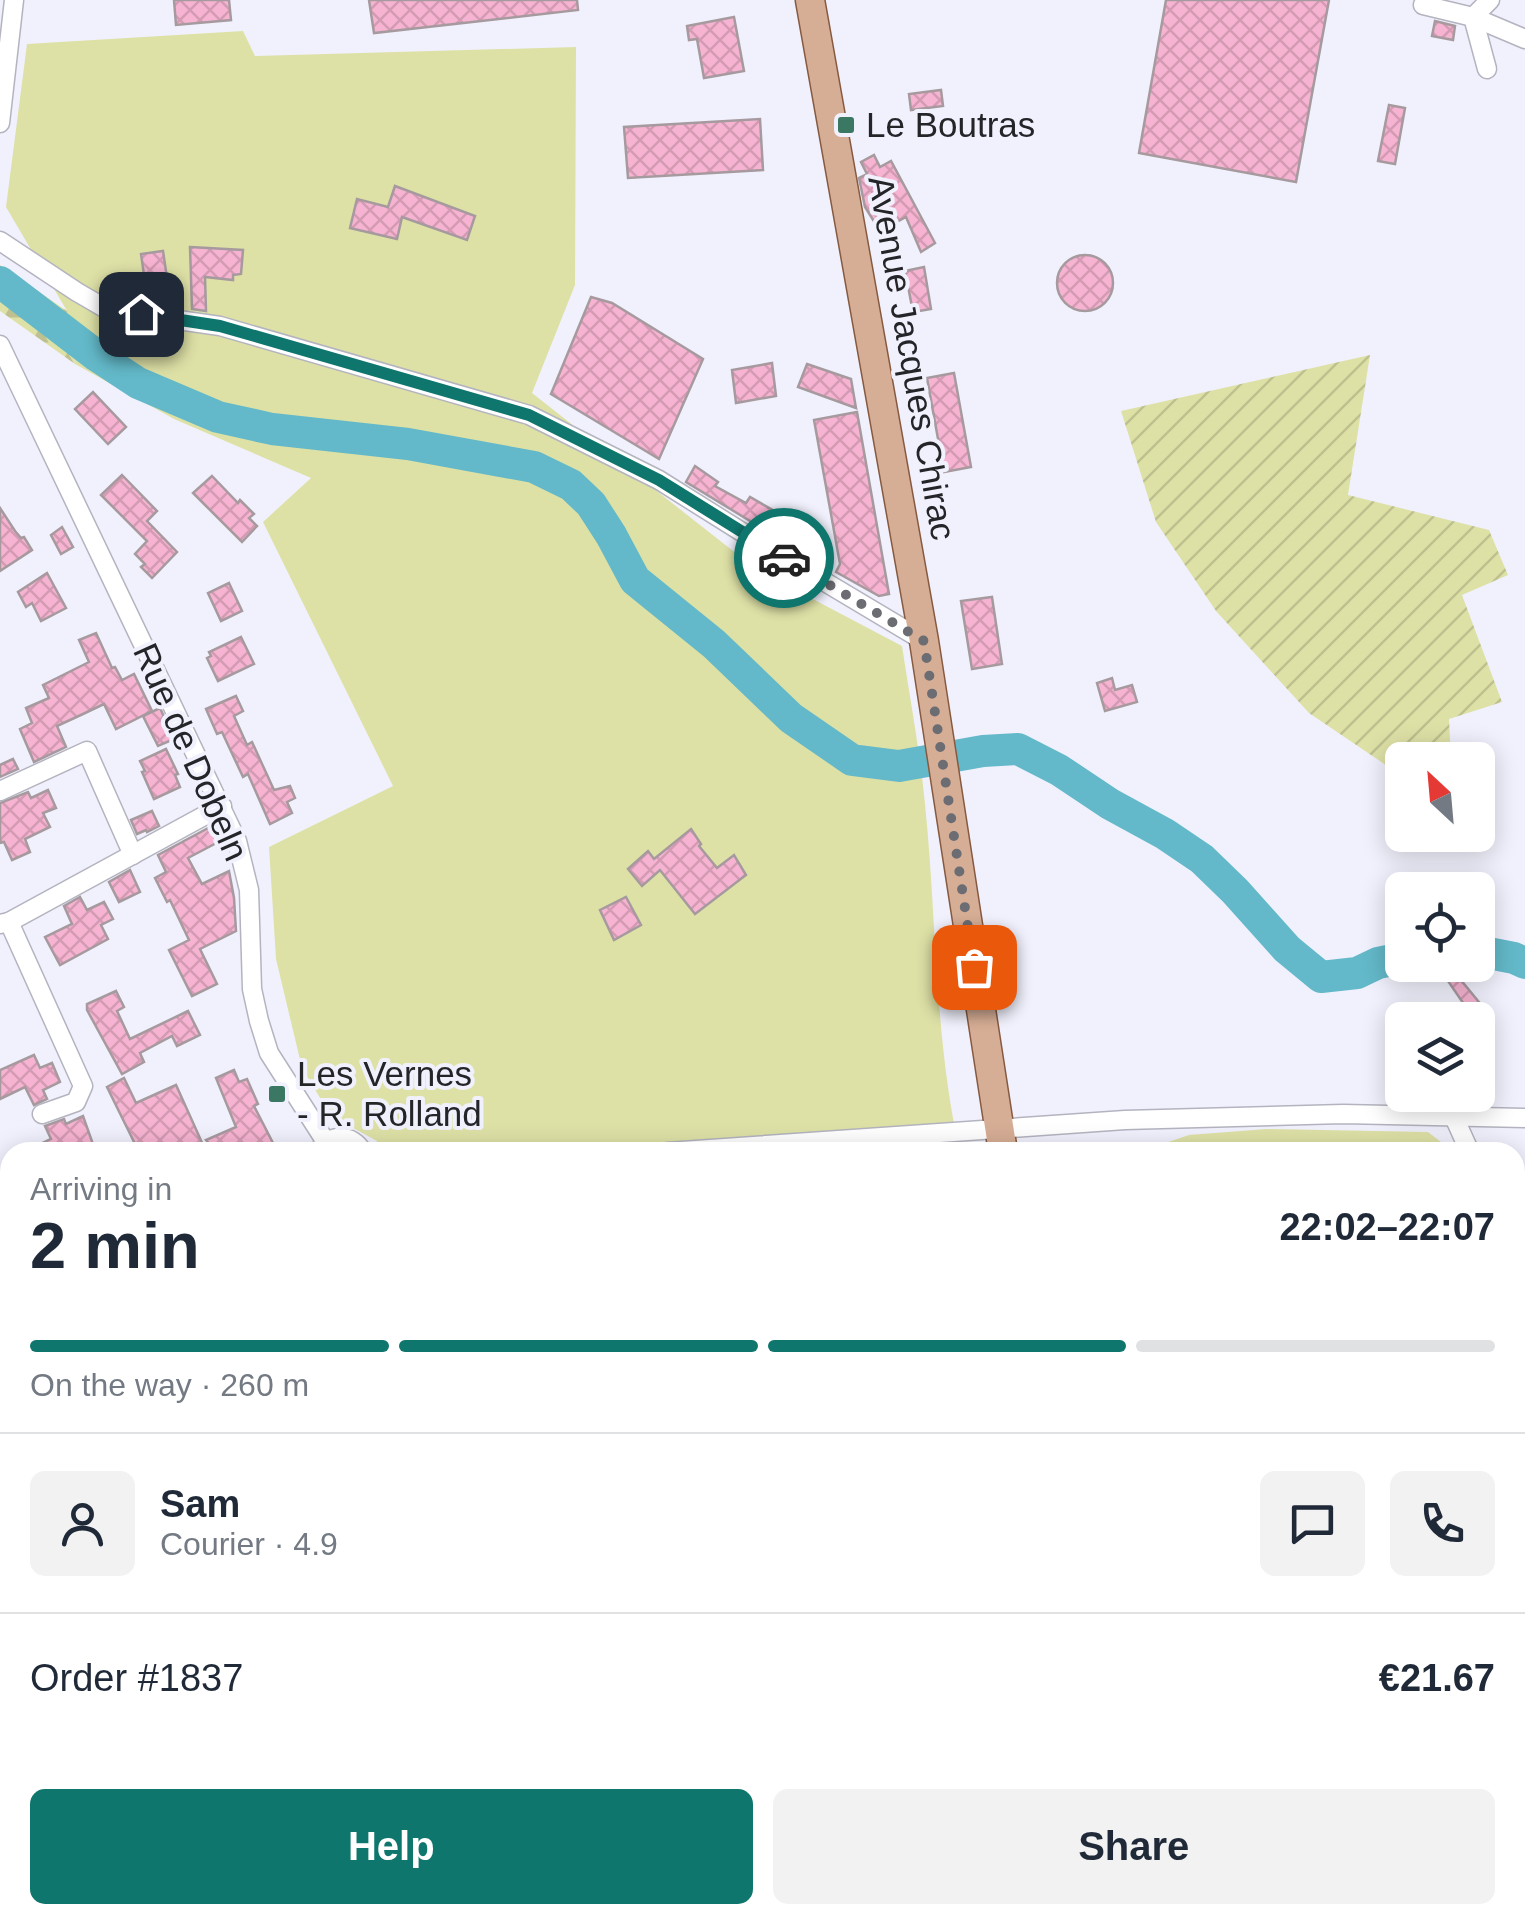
<!DOCTYPE html>
<meta charset="utf-8">
<style>
body{margin:0;font-family:Helvetica,sans-serif;background:#f2f2f3;color:#1f2937;height:100vh;display:flex;flex-direction:column;font-size:38px;white-space:nowrap}
*{box-sizing:border-box;margin:0}
p{font-size:32px;color:#747a83}
.icon{flex:none;width:55px;height:55px;fill:none;stroke:currentColor;stroke-width:2;stroke-linecap:round;stroke-linejoin:round}
.map{position:relative;flex:1;overflow:hidden}
.panel{position:absolute;left:0px;top:1142px;width:1525px;height:782px;display:flex;flex-direction:column;background:#fff;border-radius:30px 30px 0 0;box-shadow:0 5px 25px #0003}
.panel>*{flex:none}
.needle{width:65px;rotate:334deg}
.controls{position:absolute;left:1385px;top:742px;display:grid;gap:20px}
.controls a{display:grid;place-items:center;width:110px;height:110px;border-radius:15px;background:#fff;box-shadow:0 5px 25px #0003;font-size:50px}
.pin{position:absolute;display:grid;place-items:center;width:85px;height:85px;color:#fff;margin:-42px;border-radius:20px;box-shadow:0 5px 15px #0006}
.courier{position:absolute;display:grid;place-items:center;width:100px;height:100px;margin:-50px;border:8px solid #0f766e;border-radius:50%;background:#fff;color:#222;box-shadow:0 2px 12px #0007}
.overview em{font-style:normal;font-weight:700}
.overview div{display:flex;flex-direction:column-reverse}
.overview{display:flex;align-items:center;justify-content:space-between;height:170px;padding:0 30px}
h1{font-size:65px;font-weight:700;line-height:75px}
.bar{display:grid;grid-template-columns:repeat(4,1fr);gap:15px 10px;align-content:center;height:120px;padding:0 30px}
.bar i{height:12px;border-radius:8px;background:#e0e1e3}
.bar .current{background:#0f766e}
.bar p{grid-column:span 4}
.line{display:flex;align-items:center;gap:25px;padding:0 30px;border-top:2px solid #e0e1e3}
.line div{flex:1}
.round{display:grid;place-items:center;flex:none;width:105px;height:105px;border-radius:15px;background:#f2f2f3}
.action{display:flex;gap:20px;margin-top:auto;padding:20px 30px}
.action a{flex:1;height:115px;border-radius:15px;background:#0f766e;color:#fff;font-size:40px;font-weight:700;line-height:115px;text-align:center}
.action a+a{background:#f2f2f3;color:#1f2937}
.map>svg:first-child{display:block}
.education{fill:#f9e1ec}
.medical{fill:#fbe0e7}
.green{fill:#dee1a6}
.forest{fill:url(#forest-firs)}
.garden{fill:url(#garden-furrows)}
.lines{fill:none;stroke-linecap:round;stroke-linejoin:round}
.river{stroke:#63b9c9;stroke-width:32}
.building{fill:url(#building-cross-hatch);stroke:#a69a9f;stroke-width:2.5}
.street-casing{stroke:#b3b4bf;stroke-width:21}
.primary-casing{stroke:#865a41;stroke-width:31}
.street{stroke:#fff;stroke-width:18}
.primary{stroke:#d6ad95;stroke-width:28}
.done{stroke:#6c6c73;stroke-width:10;stroke-dasharray:0 18}
.route{stroke:#0f766e;stroke-width:12}
.poi-dot{fill:#3a7864;stroke:#f1f1fd;stroke-width:4}
.labels{text-anchor:middle;stroke-width:8;stroke-linejoin:round;paint-order:stroke}
.poi-label{font-size:35px;fill:#242529;stroke:#f1f1fd;text-anchor:start}
.street-label{font-size:35px;fill:#242529;stroke:#f1f1fd}
</style>
<div class="map">
<svg width="1525" height="1924" viewBox="0 0 1525 1924">
<defs>
<pattern id="forest-firs" width="22" height="20" patternUnits="userSpaceOnUse" patternTransform="scale(2.5)"><rect width="22" height="20" fill="#dee1a6"/><path d="M5 1l3.5 6h-7zM16 11l3.5 6h-7z" fill="#bec18f"/></pattern>
<pattern id="garden-furrows" width="10" height="10" patternUnits="userSpaceOnUse" patternTransform="scale(2.5)"><rect width="10" height="10" fill="#dee1a6"/><path d="M-1 1l2-2M0 10L10 0M9 11l2-2" fill="none" stroke="#bec18f"/></pattern>
<pattern id="building-cross-hatch" width="8" height="8" patternUnits="userSpaceOnUse" patternTransform="scale(2.5)"><rect width="8" height="8" fill="#f7b4d2"/><path d="M0 0l8 8M0 8l8-8" fill="none" stroke="#d49bb4"/></pattern>
</defs>
<rect width="100%" height="100%" fill="#f1f1fd"/>
<path class="education" d="M705,1915H777L750,1924H709Z"/>
<path class="medical" d="M10,1726V1915H492L496,1924H0V1729Z"/>
<g class="green">
<path d="M243,31L255,56L576,47L575,285L532,393L756,569L902,646C910,699 920,751 925,804C937,920 934,1039 960,1152H381L377,1141L331,1116L302,1068L276,959L269,847L393,786L263,522L311,478L174,419L75,364L67,311L6,207L27,44Z"/>
<path d="M1266,1129L1428,1132L1454,1152H1139L1189,1135Z"/>
<path d="M1515,1201L1525,1209V1924H1335L1333,1915H1515Z"/>
</g>
<path class="forest" d="M0,265L67,311L75,364L0,311Z"/>
<path class="garden" d="M1370,355L1348,495L1489,530L1508,575L1462,595L1502,702L1449,719L1451,760H1402V776L1309,713L1216,611L1156,522L1121,411Z"/>
<g class="lines">
<g class="river">
<path d="M0,282L97,356L138,383L218,417L272,429L408,444L534,467L571,485L591,504L611,535L635,580L714,644L791,718L852,760L899,766L983,751L1018,749L1059,770L1110,804L1165,834L1202,859L1235,891L1287,949L1321,977L1357,973L1378,963L1402,958"/>
<path d="M1478,951L1514,958L1525,963"/>
</g>
</g>
<g class="building">
<path d="M174,0H229L231,20L176,25Z"/>
<path d="M369,0H577L578,10L374,33Z"/>
<path d="M1166,0H1329L1296,182L1139,153Z"/>
<path d="M734,17L744,71L704,78L697,39L689,40L687,26Z"/>
<path d="M1435,21L1455,26L1453,40L1432,36Z"/>
<path d="M941,90L943,106L911,110L909,94Z"/>
<path d="M1389,105L1405,108L1395,164L1378,161Z"/>
<path d="M760,119L763,170L628,178L624,127Z"/>
<path d="M874,155L880,167L891,161L935,243L921,252L906,217L880,231L865,207L859,178L867,174L861,162Z"/>
<path d="M395,186L475,216L467,240L402,217L397,239L350,228L357,199L388,207Z"/>
<path d="M190,247L243,250L241,274L233,275V280L205,277L206,311L192,309Z"/>
<path d="M163,251L167,278L145,282L141,254Z"/>
<circle cx="1085" cy="283" r="28"/>
<path d="M924,267L931,309L913,312L905,271Z"/>
<path d="M591,297L612,303L703,359L659,459L551,394Z"/>
<path d="M772,363L776,396L736,403L732,370Z"/>
<path d="M807,364L851,379L856,408L798,387Z"/>
<path d="M954,373L971,467L944,472L927,378Z"/>
<path d="M93,392L126,427L108,444L75,409Z"/>
<path d="M857,412L889,594L879,596L836,572L840,564L814,420Z"/>
<path d="M695,466L718,482L715,486L746,503L750,497L806,529L796,549L686,482Z"/>
<path d="M122,475L157,511L147,521L177,552L152,578L141,567L145,564L135,554L147,541L101,495Z"/>
<path d="M212,476L238,503L240,500L254,514L249,518L257,526L242,542L193,493Z"/>
<path d="M0,508L15,531L21,538L24,537L32,550L0,571Z"/>
<path d="M62,527L73,547L61,554L51,535Z"/>
<path d="M47,573L66,608L41,621L32,603L26,607L18,592Z"/>
<path d="M229,583L242,611L221,621L208,593Z"/>
<path d="M992,597L1002,664L972,669L961,601Z"/>
<path d="M96,633L112,668L115,667L122,680L134,674L152,711L116,729L104,704L83,714L57,726L66,747L34,762L20,729L32,723L26,708L49,698L43,685L89,662L79,640Z"/>
<path d="M241,637L254,664L218,681L207,658L211,656L209,652Z"/>
<path d="M1112,678L1115,690L1132,685L1137,702L1105,711L1097,683Z"/>
<path d="M236,696L243,711L234,716L247,745L252,742L274,790L290,786L295,798L287,802L292,813L270,824L248,774L243,777L222,732L217,734L206,709Z"/>
<path d="M160,708L174,739L158,746L143,716Z"/>
<path d="M166,749L178,774L175,775L180,787L154,799L142,772L145,771L140,761Z"/>
<path d="M13,759L18,769L0,777V765Z"/>
<path d="M48,790L56,808L43,813L50,827L25,839L30,852L12,860L4,842L0,843V803L28,792L31,798Z"/>
<path d="M152,811L159,826L147,832L146,830L137,834L131,820Z"/>
<path d="M214,825L222,840L188,858L202,884L229,871L234,898L236,931L200,949L217,984L192,996L169,950L189,940L170,900L167,902L155,878L166,872L158,855Z"/>
<path d="M691,829L701,844L699,846L717,868L734,855L746,875L695,914L660,870L642,886L628,869L648,851L654,859Z"/>
<path d="M130,870L140,892L119,902L109,882Z"/>
<path d="M80,897L87,910L104,902L113,919L101,925L108,939L60,965L45,937L72,924L64,906Z"/>
<path d="M626,897L641,925L614,940L600,910Z"/>
<path d="M1456,974L1483,1007L1472,1016L1448,981Z"/>
<path d="M116,991L124,1007L117,1011L130,1039L188,1011L200,1035L177,1046L172,1036L140,1053L144,1062L122,1074L87,1010V1004Z"/>
<path d="M34,1055L40,1068L52,1063L60,1082L43,1090L47,1099L34,1105L25,1087L0,1099V1070Z"/>
<path d="M234,1070L239,1082L247,1079L258,1104L254,1106L275,1147L264,1152H247L242,1143L222,1152H216L206,1140L236,1127L216,1078Z"/>
<path d="M124,1078L136,1103L176,1085L204,1147L192,1152H139L107,1087Z"/>
<path d="M83,1116L94,1147L83,1152H24L51,1139L45,1126L64,1119L66,1124Z"/>
</g>
<g class="lines">
<defs>
<g id="street">
<path d="M1423,5L1473,17L1490,0"/>
<path d="M1473,17L1525,39"/>
<path d="M1473,17L1487,69"/>
<path d="M0,123L14,0"/>
<path d="M0,241L77,292L108,310L220,326L529,415L659,480L753,539L924,641"/>
<path d="M0,345L237,841L249,890L252,989L259,1021L269,1053L326,1142"/>
<path d="M0,791L87,751L133,855"/>
<path d="M9,922L222,806"/>
<path d="M0,924L9,922L83,1086L76,1102L42,1114"/>
<path d="M1454,1117L1468,1148L1473,1152"/>
<path d="M318,1152C330,1133 351,1133 363,1152"/>
<path d="M667,1152L1125,1120L1343,1114L1525,1118"/>
<path d="M1515,1187L1525,1195"/>
<path d="M0,1332L10,1327"/>
<path d="M0,1363L10,1397"/>
<path d="M0,1707L10,1705"/>
<path d="M515,1915L516,1919L537,1924"/>
<path d="M1071,1915L1073,1924"/>
</g>
<g id="primary">
<path d="M810,0L924,641L1003,1152"/>
<path d="M1137,1915L1139,1924"/>
</g>
</defs>
<use href="#street" class="street-casing"/>
<use href="#primary" class="primary-casing"/>
<use href="#street" class="street"/>
<use href="#primary" class="primary"/>
</g>
<g class="lines">
<path class="done" d="M784,558L924,641L974,967"/>
<path class="route" d="M141,314L220,326L529,415L659,480L784,558"/>
</g>
<g class="poi-dot">
<rect x="836" y="115" width="20" height="20" rx="5"/>
<rect x="267" y="1084" width="20" height="20" rx="5"/>
</g>
<g class="labels">
<g class="poi-label">
<text x="866" y="137">Le Boutras</text>
<text x="297" y="1086">Les Vernes<tspan x="297" dy="40">- R. Rolland</tspan></text>
</g>
<g class="street-label">
<text transform="translate(912 358) rotate(80)" y="12">Avenue Jacques Chirac</text>
<text transform="translate(191 752) rotate(66)" y="12">Rue de Dobeln</text>
</g>
</g>
</svg>
<div class="controls">
<a><svg class="needle" viewBox="-14 -14 28 28"><path d="M0-13l5 13h-10z" fill="#e53935"/><path d="M0 13l5-13h-10z" fill="#747a83"/></svg></a>
<a><svg class="icon" aria-label="locate" viewBox="0 0 24 24"><circle cx="12" cy="12" r="6"/><path d="M12 2v4M12 18v4M2 12h4M18 12h4"/></svg></a>
<a><svg class="icon" aria-label="layers" viewBox="0 0 24 24"><path d="M12 4l9 5-9 5-9-5zM3 14l9 5 9-5"/></svg></a>
</div>
<div class="pin" style="left:974px;top:967px;background:#ea580c"><svg class="icon" aria-label="bag" viewBox="0 0 24 24"><path d="M5 8h14l-1 12H6zM9 8a3 3 0 0 1 6 0"/></svg></div>
<div class="pin" style="left:141px;top:314px;background:#1f2937"><svg class="icon" aria-label="home" viewBox="0 0 24 24"><path d="M3 11l9-7 9 7M6 9v11h12V9"/></svg></div>
<div class="courier" style="left:784px;top:558px"><svg class="icon" aria-label="car" viewBox="0 0 24 24"><path d="M5 17H2v-5l4-1 3-4h7l3 4 3 1v5h-3M9 17h6M6 11h13"/><circle cx="7" cy="17" r="2"/><circle cx="17" cy="17" r="2"/></svg></div>
<section class="panel">
<div class="overview"><div><h1>2 min</h1><p>Arriving in</p></div><em>22:02–22:07</em></div>
<div class="bar"><i class="current"></i><i class="current"></i><i class="current"></i><i></i><p>On the way · 260 m</p></div>
<div class="line" style="height:180px"><a class="round"><svg class="icon" aria-label="person" viewBox="0 0 24 24"><circle cx="12" cy="8" r="4"/><path d="M4 21q1-7 8-7t8 7"/></svg></a><div><b>Sam</b><p>Courier · 4.9</p></div><a class="round"><svg class="icon" aria-label="chat" viewBox="0 0 24 24"><path d="M4 5h16v11H9l-5 4z"/></svg></a><a class="round"><svg class="icon" aria-label="phone" viewBox="0 0 24 24"><path d="M5 4h4l2 5-3 2q2 4 5 5l2-3 5 2v4C11 20 4 13 5 4z"/></svg></a></div>
<div class="line" style="height:130px"><div>Order #1837</div><b>€21.67</b></div>
<div class="action"><a>Help</a><a>Share</a></div>
</section>
</div>
